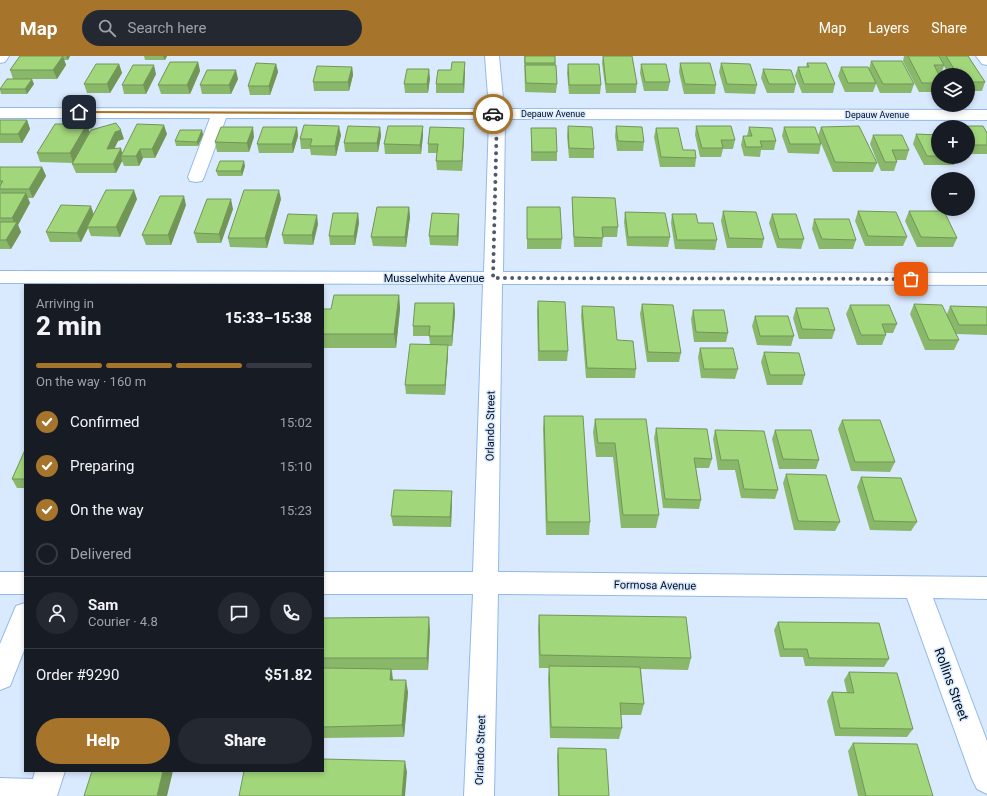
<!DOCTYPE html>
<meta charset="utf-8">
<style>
body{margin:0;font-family:Roboto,sans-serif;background:#242831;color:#f1f3f6;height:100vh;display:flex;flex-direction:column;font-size:15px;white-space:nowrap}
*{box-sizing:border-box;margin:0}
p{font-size:13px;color:#9ea1a6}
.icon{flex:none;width:22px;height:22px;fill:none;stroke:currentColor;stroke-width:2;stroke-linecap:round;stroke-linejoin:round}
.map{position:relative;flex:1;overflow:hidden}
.sheet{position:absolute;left:24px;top:228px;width:300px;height:488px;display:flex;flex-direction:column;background:#171b24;border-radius:0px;box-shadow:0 2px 6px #0003}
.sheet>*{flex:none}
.fabs{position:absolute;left:931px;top:12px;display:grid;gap:8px}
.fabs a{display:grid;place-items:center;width:44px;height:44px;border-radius:50%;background:#171b24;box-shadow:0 2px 6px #0003;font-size:20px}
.pin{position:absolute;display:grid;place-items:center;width:34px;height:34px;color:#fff;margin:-17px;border-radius:8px;box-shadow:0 2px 6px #0006}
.courier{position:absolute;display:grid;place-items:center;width:40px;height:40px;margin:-20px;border:3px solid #a6742a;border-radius:50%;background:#fff;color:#222;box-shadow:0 1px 5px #0007}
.overview em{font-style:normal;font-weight:800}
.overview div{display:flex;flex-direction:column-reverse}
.overview{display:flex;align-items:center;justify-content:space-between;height:68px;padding:0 12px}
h1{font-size:26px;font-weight:800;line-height:30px}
.bar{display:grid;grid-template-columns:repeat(4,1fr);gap:6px 4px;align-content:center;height:48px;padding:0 12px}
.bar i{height:5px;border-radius:3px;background:#363941}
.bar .on{background:#a6742a}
.bar p{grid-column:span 4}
.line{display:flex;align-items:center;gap:10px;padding:0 12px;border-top:1px solid #363941}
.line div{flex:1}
.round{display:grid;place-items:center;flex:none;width:42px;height:42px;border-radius:21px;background:#242831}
ol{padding:0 12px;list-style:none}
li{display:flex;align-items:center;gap:12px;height:44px}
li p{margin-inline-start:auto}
li .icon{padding:4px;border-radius:50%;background:#a6742a;color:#fff;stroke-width:4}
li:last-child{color:#9ea1a6}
li i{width:22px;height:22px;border:2px solid #363941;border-radius:50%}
.button{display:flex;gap:8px;margin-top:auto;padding:8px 12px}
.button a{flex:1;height:46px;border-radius:24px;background:#a6742a;color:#fff;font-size:16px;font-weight:800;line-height:46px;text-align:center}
.button a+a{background:#242831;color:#f1f3f6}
header{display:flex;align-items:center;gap:24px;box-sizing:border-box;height:56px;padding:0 20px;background:#a6742a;color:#fff}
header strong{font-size:19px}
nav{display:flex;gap:22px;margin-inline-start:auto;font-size:14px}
.search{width:280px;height:36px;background:#242831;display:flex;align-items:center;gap:10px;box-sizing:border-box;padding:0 14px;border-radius:22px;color:#9ea1a6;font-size:15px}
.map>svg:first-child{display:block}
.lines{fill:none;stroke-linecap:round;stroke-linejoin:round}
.minor-casing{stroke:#92b9e8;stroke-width:2}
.major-casing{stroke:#92b9e8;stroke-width:2}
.minor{fill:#fff;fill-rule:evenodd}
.major{fill:#fff;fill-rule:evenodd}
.wall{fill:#8ab86a}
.shaded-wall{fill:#719656}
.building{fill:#a1d67b;stroke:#719656}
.route{fill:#a6742a}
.done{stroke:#4e5a6c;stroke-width:4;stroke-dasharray:0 7.2}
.labels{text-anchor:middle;stroke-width:3;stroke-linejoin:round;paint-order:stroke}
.far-street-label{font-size:9px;fill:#020d1d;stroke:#daeafe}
.street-label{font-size:11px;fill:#020d1d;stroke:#daeafe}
.near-street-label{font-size:13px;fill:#020d1d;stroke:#daeafe}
</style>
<header>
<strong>Map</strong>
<div class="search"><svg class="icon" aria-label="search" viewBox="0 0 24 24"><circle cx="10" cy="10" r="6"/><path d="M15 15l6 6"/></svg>Search here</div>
<nav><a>Map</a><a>Layers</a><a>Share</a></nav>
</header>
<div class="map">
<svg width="987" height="740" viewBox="0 0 987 740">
<rect width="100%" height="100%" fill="#daeafe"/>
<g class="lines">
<defs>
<g id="minor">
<path d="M485,0H499L504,53L987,54V64L505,63L503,216L987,217V229L502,228L498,516L987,521V543L933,542L987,685V738L977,733L972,723L907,542L498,538L494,740H464L473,538H323V516H473L483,228L0,227V215L484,216L489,63L226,62L204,121L202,125L196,126L190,125L188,121L210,62H0V52L489,53Z"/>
<path d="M976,0H987V9L982,8Z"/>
<rect x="0" y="516" width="25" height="22"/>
<path d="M25,547V592L10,630L0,634V588L16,550Z"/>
<path d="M35,715H65L57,740H0V722L33,723Z"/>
</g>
<path id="major" d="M0,0H9L5,6L0,7Z"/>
</defs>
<use href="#minor" class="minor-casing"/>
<use href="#major" class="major-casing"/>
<use href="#minor" class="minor"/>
<use href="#major" class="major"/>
</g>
<g class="wall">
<path d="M20,0H70L68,4H64L66,9L57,23H13L10,14Z"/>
<path d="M144,0H167L165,4H145Z"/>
<path d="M524,0H555L557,28L556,37L525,36Z"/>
<path d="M603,0H632L637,28L636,37H606L602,7Z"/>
<path d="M904,0H968L985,26L982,35H968V19H949L944,10L941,18H939L938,19V36H919L903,5Z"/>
<path d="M871,5L914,28L911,37H880L876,28L873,36H845L838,20L841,11L869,13Z"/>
<path d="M198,6L200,15L190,38H161L158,29Z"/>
<path d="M465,6V15L464,37H436V28L451,14Z"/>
<path d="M680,7L716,29L715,38H684L679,16Z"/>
<path d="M721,7L757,29L755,38L725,37L719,16Z"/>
<path d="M807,7L835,28L833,37H802L795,20L798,11H806Z"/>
<path d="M119,8L122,17L110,37H87L84,28Z"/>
<path d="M276,8L278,16L270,39H250L248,30Z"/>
<path d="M568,8L601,29L600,38H569L567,17Z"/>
<path d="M641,8L670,26L668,35H644L640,17Z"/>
<path d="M352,11L353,19L349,35H314L313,26Z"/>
<path d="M763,13L796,28L794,37H767L761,22Z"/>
<path d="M156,18L146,38H124L122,29Z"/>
<path d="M430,22L428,37H405L404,28Z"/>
<path d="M238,23L231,38H202L200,29Z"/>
<path d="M34,28L27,38H1L0,34V33Z"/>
<path d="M0,64H27L30,73L22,87H0Z"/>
<path d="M423,70V79L421,98H385L384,88Z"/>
<path d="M568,70L594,93V102H569L567,80Z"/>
<path d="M616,70L644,86L643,95H617L615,80Z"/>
<path d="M696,70L735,84L733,93H723L721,101H700L695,79Z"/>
<path d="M947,70H983L987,77V98H968V71H947Z"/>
<path d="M297,71L298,80L293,97H259L257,88Z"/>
<path d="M380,71L381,80L378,96H345L344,87Z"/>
<path d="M749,71L776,85L774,94H761L760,101L744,100L741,89L743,80H747Z"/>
<path d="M784,71L821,88L819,98L788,97L782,80Z"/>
<path d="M821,71L877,107L873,116H833L818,80Z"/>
<path d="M464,72V81L462,115L437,114L436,105L437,97H428V88Z"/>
<path d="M531,72L557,96V105H531Z"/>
<path d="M656,72L683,94L696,102L695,111H660L654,81Z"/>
<path d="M202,74L203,79L198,90H176L175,85Z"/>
<path d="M89,76L124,83L118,85L114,92L122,97L167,78L155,102H143L139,110H124L122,105L116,117H76L72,108L73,107L40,106L37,97Z"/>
<path d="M916,78L938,79V101H957L954,109H924L913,88Z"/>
<path d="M341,79L336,100L311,99L310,93H301L300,83Z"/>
<path d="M873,79L909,94L906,104H896L897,106L894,115H881L870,88Z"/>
<path d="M254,81L249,96H217L215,86Z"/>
<path d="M245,110L242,120H218L216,115Z"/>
<path d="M0,111H42L46,120L33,142H28L30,147L18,169L21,176L11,193H0V137H1L0,136Z"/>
<path d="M572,141L618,171L617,181H603L602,191H574L572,151Z"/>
<path d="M137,143L120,181L91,180L88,172L81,186H50L46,176L94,158Z"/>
<path d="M281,143L267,192L230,191L228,182Z"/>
<path d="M186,149L171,189H146L142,179Z"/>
<path d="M409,151L410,161L406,191L373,190L371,181Z"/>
<path d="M527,151L562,183L561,193H527Z"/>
<path d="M233,153L221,187H197L194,177Z"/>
<path d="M723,155L764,183L762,192H727L721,165Z"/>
<path d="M858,155L907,181L903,190H865L855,165Z"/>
<path d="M909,155L957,182L953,191H917L905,165Z"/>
<path d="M625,156L670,181L668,191L627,190L624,166Z"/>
<path d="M358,157L359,167L355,189H330L329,180Z"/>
<path d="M459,158V167L458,190L430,189L429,180Z"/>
<path d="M672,158L698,167L717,184L715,194L675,193L671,167Z"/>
<path d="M772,158L804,183L801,193L777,192L769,167Z"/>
<path d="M814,163L856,184L853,193H819L812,173Z"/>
<path d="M318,168L313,189L284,188L282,179Z"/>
<path d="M399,239L400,253L396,292H323V253H331Z"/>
<path d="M538,245L568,295L567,305H538L537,255Z"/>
<path d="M454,247L455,257L452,290H448V298L445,339L406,338L405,329L430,288L429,280H413V270Z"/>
<path d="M642,248L681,297L679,306H647L640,258Z"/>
<path d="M914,248L947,258L950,250L987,251V279L956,278L959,284L954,294H925L910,258Z"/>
<path d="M850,249L897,268L893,277H886V279L882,289H857L846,258Z"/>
<path d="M582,250L617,284L636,313L635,322H586L581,260Z"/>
<path d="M796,252L835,274L832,283H799L793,262Z"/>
<path d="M693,254L728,277L726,286H694L691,263Z"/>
<path d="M755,260L794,280L791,290L757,289L752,270Z"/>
<path d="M700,292L738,313L735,323L701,322L698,301Z"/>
<path d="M764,296L805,319L802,329H767L761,306Z"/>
<path d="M544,360L590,466L589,479H546L543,373Z"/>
<path d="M595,363H646L659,459L656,472H621L613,401H596L593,376Z"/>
<path d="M842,364L895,406L890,416L851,415L838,373Z"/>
<path d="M656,372L712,403L709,412H696L701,444L699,453L663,452L654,382Z"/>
<path d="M715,374L778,434L775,443L741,442L735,414H718L713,383Z"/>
<path d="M775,374L819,404L816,413H779L772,383Z"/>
<path d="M25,394V432H17L12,423Z"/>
<path d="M786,418L840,466L835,475L794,474L783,427Z"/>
<path d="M861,421L917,466L911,475L870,474L857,431Z"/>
<path d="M452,435V444L451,471L393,470L391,460Z"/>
<path d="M539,559L691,602L688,614L641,613L644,648L641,659H621L622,672L619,683L550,682L548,622L549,612H539L538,572Z"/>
<path d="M323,562L430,574L428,614H392L393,624L408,636L404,681L323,682Z"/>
<path d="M778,566L889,603L884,611L805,610L803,601H780L774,574Z"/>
<path d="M849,616L913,673L907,681L835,680L827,645L832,636L847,637L844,624Z"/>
<path d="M853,687L933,740H858L848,695Z"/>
<path d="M558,692L609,740H558L557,700Z"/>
</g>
<g class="shaded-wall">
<path d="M63,0L66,9L57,23L53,14Z"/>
<path d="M66,0H70L68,4Z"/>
<path d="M163,0H167L165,4Z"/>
<path d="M198,6L200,15L190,38L187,29Z"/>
<path d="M465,6V15L464,37L463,28Z"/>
<path d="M119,8L122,17L110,37L107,28Z"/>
<path d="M276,8L278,16L270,39L269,30Z"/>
<path d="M154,9L156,18L146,38L143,29Z"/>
<path d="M352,11L353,19L349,35L348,26Z"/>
<path d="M429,13L430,22L428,37L427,28Z"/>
<path d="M236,14L238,23L231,38L229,29Z"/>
<path d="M32,23L34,28L27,38L25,33Z"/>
<path d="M27,64L30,73L22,87L18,78Z"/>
<path d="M87,68L90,77L73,107L70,97Z"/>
<path d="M164,69L167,78L155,102L152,93Z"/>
<path d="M339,70L341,79L336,100L335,90Z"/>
<path d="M423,70V79L421,98L420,89Z"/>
<path d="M253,71L254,81L249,96L247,87Z"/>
<path d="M297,71L298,80L293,97L292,88Z"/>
<path d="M380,71L381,80L378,96L377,87Z"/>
<path d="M464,72V81L462,115V105Z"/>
<path d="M121,74L124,83L118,85L110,102L107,93L115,76Z"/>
<path d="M202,74L203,79L198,90L197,86Z"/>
<path d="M121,92L123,100H121L122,105L116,117L113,108Z"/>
<path d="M140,93L143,102L139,110L136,100Z"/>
<path d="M244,105L245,110L242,120L241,115Z"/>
<path d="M42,111L46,120L33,142L29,133Z"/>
<path d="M134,134L137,143L120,181L116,171Z"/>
<path d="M279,134L281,143L267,192L265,182Z"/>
<path d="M26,137L30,147L18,169L21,176L11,193L6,184L15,168L12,162Z"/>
<path d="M184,140L186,149L171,189L168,179Z"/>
<path d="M231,143L233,153L221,187L219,178Z"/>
<path d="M91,150L94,159L87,171L88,172L81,186L77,177Z"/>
<path d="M409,151L410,161L406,191L405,181Z"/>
<path d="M358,157L359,167L355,189L354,180Z"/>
<path d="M459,158V167L458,190L457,180Z"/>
<path d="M317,159L318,168L313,189L312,179Z"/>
<path d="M399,239L400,253L396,292L394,278Z"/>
<path d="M454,247L455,257L452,290V280Z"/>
<path d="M448,289V298L445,339V329Z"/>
<path d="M452,435V444L451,471L450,461Z"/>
<path d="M429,561L430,574L428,614L427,602Z"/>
<path d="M391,613L393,625L390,624Z"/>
<path d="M406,624L408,636L404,681L402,669Z"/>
<path d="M405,705L407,716L405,740H402Z"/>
<path d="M163,715H173L167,740H157Z"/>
</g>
<g class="building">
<path d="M20,0H63L53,14H10Z"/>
<rect x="525" y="0" width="30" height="7"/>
<path d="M603,0H632L637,28H606Z"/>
<path d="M908,0H939L944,9H934L939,19H938V27H922Z"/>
<path d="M946,0H968L985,26H968V19H958Z"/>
<path d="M871,5H902L914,28H883Z"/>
<path d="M170,6H198L187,29H158Z"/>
<path d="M452,6H465L463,28H436L438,14H451Z"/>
<path d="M256,7L276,8L269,30H248Z"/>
<path d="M680,7H710L716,29L685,28Z"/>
<path d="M721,7L750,8L757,29L727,28Z"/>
<path d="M807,7H826L835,28H804L798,11H809Z"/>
<path d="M96,8H119L107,28H84Z"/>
<path d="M568,8H599L601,29H569Z"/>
<path d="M641,8H666L670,26H645Z"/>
<path d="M133,9H154L143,29H122Z"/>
<path d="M525,9H556L557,28L526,27Z"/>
<path d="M317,10L352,11L348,26H313Z"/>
<path d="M841,11H868L876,27H848Z"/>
<path d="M407,13H429L427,28H404Z"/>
<path d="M763,13L791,14L796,28H769Z"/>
<path d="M207,14H236L229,29H200Z"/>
<path d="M7,23H32L25,33H0Z"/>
<path d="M0,64H27L18,78H0Z"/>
<path d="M116,67L121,74L115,76L107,93L121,92L113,108H72L91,74Z"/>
<path d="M55,68H87L70,97H37Z"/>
<path d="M137,68L164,69L152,93H140L136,100H121Z"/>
<path d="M304,69L339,70L335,90H310L312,83H300Z"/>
<path d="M348,70L380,71L377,87H344Z"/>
<path d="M388,70H423L420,89L384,88Z"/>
<path d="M568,70L592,71L594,93L569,92Z"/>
<path d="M616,70L642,71L644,86L618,85Z"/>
<path d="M696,70H731L735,84H721L723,92H702Z"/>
<path d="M859,70L877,107L835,106L821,71Z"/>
<path d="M947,70H983L987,77V89H968V71H948Z"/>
<path d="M221,71H253L247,87L215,86Z"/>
<path d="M263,71H297L292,88H257Z"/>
<path d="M430,71L464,72L462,105H436L438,88H428Z"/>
<path d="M749,71L772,72L776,85H760L762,91H746L743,80H752Z"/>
<path d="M784,71H815L821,88H790Z"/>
<path d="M531,72H556L557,96H532Z"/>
<path d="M656,72H678L683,94H695L696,102L661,101Z"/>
<path d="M180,74H202L197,86L175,85Z"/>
<path d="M916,78L938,79V100H927Z"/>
<path d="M873,79H902L909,94H892L897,106H885Z"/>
<path d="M220,105H244L241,115H216Z"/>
<path d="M0,111H42L29,133H0V130L3,125H0Z"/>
<path d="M106,134H134L116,171H87Z"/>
<path d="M244,134H279L265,182H228Z"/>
<path d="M0,137H26L12,162H0Z"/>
<path d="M160,140H184L168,179H142Z"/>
<path d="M572,141L615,142L618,171H602L603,182L574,181Z"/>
<path d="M207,143H231L219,178L194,177Z"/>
<path d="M61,149L91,150L77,177L46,176Z"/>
<path d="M377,151H409L405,181H371Z"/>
<path d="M527,151H560L562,183H527Z"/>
<path d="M723,155L756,156L764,183L729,182Z"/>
<path d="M858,155L896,156L907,181L868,180Z"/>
<path d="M909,155H944L957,182L921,181Z"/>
<path d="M625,156L665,157L670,181H628Z"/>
<path d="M333,157H358L354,180H329Z"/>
<path d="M432,157L459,158L457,180H429Z"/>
<path d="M288,158L317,159L312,179H282Z"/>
<path d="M672,158H696L698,167H713L717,184H677Z"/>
<path d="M772,158H796L804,183H779Z"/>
<path d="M814,163H849L856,184L822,183Z"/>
<path d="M0,166H17L6,184H0Z"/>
<path d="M334,239H399L394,278H323V253H331Z"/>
<path d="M538,245L565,246L568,295H539Z"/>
<path d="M415,247H454L452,280H429L430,270H413Z"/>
<path d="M642,248L673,249L681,297L648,296Z"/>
<path d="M914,248L942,249L959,284H929Z"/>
<path d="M850,249H889L897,268H882L886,279H861Z"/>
<path d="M582,250L614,251L617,284L633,285L636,313L587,312Z"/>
<path d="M950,250L987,251V269H959Z"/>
<path d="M796,252H828L835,274L802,273Z"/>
<path d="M693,254H724L728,277L696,276Z"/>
<path d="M755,260H788L794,280H760Z"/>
<path d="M410,288L448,289L445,329H405Z"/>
<path d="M700,292H733L738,313H704Z"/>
<path d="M764,296L799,297L805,319H770Z"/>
<path d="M544,360H583L590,466H547Z"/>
<path d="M595,363H646L659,459H623L615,387H598Z"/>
<path d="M842,364H880L895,406H855Z"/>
<path d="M656,372L707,373L712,403L694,402L701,444L665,443Z"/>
<path d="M715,374L764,375L778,434L744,433L738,404H721Z"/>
<path d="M775,374H811L819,404L783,403Z"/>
<path d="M25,394V423H12Z"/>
<path d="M786,418L826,419L840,466L798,465Z"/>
<path d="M861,421L901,422L917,466L874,465Z"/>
<path d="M394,434L452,435L450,461L391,460Z"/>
<path d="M539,559L686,561L691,602L540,599Z"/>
<path d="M429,561L427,602H323V562Z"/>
<path d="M778,566L879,567L889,603L809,602L807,593H784Z"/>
<path d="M549,610L640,611L644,648L620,647L622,672L551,671Z"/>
<path d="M323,612L391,613L390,624H406L402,669L323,671Z"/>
<path d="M849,616L897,617L913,673L840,672L832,636L854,637Z"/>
<path d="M853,687L917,688L933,740H866Z"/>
<path d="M558,692L606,693L609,740H559Z"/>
<path d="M323,703L405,705L402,740H239L244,715H323Z"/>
<path d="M92,715H163L157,740H84Z"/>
</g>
<path class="route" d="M79,55L493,56L495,58L493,59L77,57Z"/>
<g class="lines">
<path class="done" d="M493,58H497L493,222L911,223"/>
</g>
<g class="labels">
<g class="far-street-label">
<text x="553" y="61">Depauw Avenue</text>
<text x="877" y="62">Depauw Avenue</text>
</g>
<g class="street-label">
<text x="434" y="226">Musselwhite Avenue</text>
<text transform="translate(490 370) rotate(-89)" y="4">Orlando Street</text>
<text transform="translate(655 529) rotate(1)" y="4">Formosa Avenue</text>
<text transform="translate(480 694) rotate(-88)" y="4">Orlando Street</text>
</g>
<g class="near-street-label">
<text transform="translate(952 628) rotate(70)" y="5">Rollins Street</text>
</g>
</g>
</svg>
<div class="fabs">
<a><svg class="icon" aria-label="layers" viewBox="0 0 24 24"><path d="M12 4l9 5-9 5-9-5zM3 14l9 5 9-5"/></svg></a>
<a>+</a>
<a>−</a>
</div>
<div class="pin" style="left:911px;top:223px;background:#ea580c"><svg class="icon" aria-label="bag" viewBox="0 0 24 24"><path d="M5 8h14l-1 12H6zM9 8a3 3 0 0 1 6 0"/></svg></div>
<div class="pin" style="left:79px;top:56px;background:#1f2937"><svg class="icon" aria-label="home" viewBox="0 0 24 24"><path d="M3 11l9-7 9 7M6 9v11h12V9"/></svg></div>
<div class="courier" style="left:493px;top:58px"><svg class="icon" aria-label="car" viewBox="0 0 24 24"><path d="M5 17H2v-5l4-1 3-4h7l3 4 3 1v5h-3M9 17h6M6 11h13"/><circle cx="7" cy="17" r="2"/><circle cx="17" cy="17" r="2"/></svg></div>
<section class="sheet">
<div class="overview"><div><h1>2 min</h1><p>Arriving in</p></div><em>15:33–15:38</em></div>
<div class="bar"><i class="on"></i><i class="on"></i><i class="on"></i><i></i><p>On the way · 160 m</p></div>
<ol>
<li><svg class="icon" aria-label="check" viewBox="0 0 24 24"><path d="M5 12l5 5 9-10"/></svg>Confirmed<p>15:02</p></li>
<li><svg class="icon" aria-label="check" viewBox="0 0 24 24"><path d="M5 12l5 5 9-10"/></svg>Preparing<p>15:10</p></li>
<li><svg class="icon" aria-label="check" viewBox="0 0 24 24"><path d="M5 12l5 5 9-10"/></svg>On the way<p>15:23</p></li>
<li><i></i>Delivered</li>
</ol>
<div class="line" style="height:72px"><a class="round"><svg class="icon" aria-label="person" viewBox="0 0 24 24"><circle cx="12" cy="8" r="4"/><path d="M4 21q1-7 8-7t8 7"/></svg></a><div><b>Sam</b><p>Courier · 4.8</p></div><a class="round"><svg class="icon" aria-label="chat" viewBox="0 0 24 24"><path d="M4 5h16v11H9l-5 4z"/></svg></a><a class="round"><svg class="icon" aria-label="phone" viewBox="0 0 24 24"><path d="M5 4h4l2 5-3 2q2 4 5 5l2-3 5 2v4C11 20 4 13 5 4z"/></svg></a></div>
<div class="line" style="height:52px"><div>Order #9290</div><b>$51.82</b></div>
<div class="button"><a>Help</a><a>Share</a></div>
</section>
</div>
